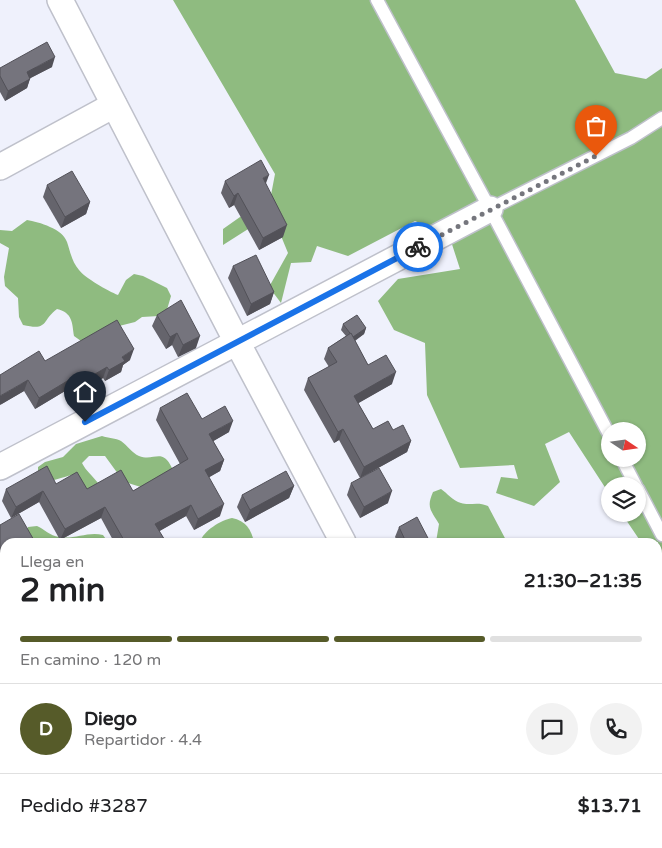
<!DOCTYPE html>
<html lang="es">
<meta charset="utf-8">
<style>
body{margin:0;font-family:"Varela Round",sans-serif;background:#f2f2f2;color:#202124;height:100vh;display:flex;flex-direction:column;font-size:19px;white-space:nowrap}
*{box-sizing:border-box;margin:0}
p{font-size:16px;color:#757577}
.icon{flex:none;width:28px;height:28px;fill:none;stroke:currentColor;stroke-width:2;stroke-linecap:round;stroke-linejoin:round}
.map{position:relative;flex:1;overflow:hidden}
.panel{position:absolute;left:0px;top:538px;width:662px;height:311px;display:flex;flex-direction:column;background:#fff;border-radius:15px 15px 0 0;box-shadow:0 1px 4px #0004}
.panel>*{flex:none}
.needle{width:32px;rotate:103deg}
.tools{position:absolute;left:601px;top:422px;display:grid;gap:10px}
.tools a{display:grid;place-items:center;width:45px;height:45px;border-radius:50%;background:#fff;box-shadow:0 1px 4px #0004;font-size:25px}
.pin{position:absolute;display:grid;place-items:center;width:42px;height:42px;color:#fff;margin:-51px -21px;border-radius:50% 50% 50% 0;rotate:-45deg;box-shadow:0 0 5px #0007}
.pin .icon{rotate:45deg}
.courier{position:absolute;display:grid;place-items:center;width:50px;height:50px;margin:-25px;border:4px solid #1a73e8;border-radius:50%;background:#fff;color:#222;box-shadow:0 1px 6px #0007}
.overview em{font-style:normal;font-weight:700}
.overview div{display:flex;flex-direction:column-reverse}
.overview{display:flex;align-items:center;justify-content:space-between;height:85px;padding:0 20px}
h1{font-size:32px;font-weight:700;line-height:38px}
.bar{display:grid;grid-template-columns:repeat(4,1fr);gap:8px 5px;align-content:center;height:60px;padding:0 20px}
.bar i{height:6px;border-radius:4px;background:#e0e0e0}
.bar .on{background:#565b29}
.bar p{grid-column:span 4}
.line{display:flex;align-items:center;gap:12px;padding:0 20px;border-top:1px solid #e0e0e0}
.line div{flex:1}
.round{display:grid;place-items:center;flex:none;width:52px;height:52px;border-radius:26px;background:#f2f2f2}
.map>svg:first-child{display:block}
.forest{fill:#8fbb80;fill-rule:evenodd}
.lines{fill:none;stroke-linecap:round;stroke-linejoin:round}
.service-casing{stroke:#bfc1cb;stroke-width:15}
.minor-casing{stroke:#bfc1cb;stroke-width:28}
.service{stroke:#fff;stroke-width:12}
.minor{stroke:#fff;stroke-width:25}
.wall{fill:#65646c}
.shaded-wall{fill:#525158}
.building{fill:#75747d;stroke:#525158}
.done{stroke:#75767d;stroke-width:5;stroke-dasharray:0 9}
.route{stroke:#1a73e8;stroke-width:6}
</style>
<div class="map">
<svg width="662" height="848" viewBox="0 0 662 848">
<rect width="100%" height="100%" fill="#eff1fc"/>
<g class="forest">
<path d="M173,0H575L615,73L646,79L662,68V561L658,559V542H641L622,514H638V486H610V495L569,432L545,444L560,482L534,506L496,493L501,477L518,479L514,465L460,468L427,395L425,343L394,330L378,301L398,279L460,269L449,235L415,221L348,256L317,246L311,262L291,263L281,303L269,287L288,253L272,214L223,245V229L271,195L275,174ZM610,431H638V459H610Z"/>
<path d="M27,220C39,222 63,229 67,242C70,251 72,262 79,270C85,278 108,291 118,295L126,280L134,274L143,276L167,288L171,296L166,313L159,316L142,317L135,322L119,326L81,341L74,336C72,323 73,313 57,309C41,321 49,331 23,325L19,317L18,298L5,286L4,277L9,248L0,243V230L12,231Z"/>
<path d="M102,436C108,438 116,438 121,441C128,446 132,453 139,456C154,462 162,447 172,468L168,476L144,488L128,483L121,478L105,456H89L82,463C86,471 92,475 98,483L95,492L87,496L72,475C58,478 52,484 38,477V467L45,462L63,457L76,444Z"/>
<path d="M441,489C447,493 453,501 461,503C470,506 477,501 488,506L507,542H436L439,524C431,510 426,508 433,492Z"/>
<path d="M232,518C246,521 251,529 254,542H200C203,531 221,520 232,518Z"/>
<path d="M37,526C44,529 50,536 59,537C74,540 88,531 103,535L108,542H25L24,535L28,527Z"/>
<path d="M405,844H482L485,848H404Z"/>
</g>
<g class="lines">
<defs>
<g id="service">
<path d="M377,0L490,209L610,436"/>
<path d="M490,209L631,138L662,118"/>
<path d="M622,459L636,486"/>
<path d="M638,489L662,535"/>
</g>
<g id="minor">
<path d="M60,0L237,342L343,542"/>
<path d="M0,167L114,105"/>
<path d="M0,467L490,209"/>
<path d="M658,659L662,657"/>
<path d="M0,742L5,739"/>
<path d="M500,844L502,848"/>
<path d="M315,848L323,844"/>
</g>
</defs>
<use href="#service" class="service-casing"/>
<use href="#minor" class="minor-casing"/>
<use href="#service" class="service"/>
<use href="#minor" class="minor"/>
</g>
<g class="wall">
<path d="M52,67L30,78L27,88L5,101L0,92V68Z"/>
<path d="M225,181L266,184L283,237L259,250L234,205L229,208L221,193Z"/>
<path d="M47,185L90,202L86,214L61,228L43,197Z"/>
<path d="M233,266L274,292L270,304L247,316L228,278Z"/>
<path d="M157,315L196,348L178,357L172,345L166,349L152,326Z"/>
<path d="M343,324L366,328L364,334L355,341L368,365L392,384L358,403L373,429L393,430L411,441L407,452L360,478L339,440L334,443L304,390L308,378L329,367L324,359L328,348L346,336L341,330Z"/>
<path d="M130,360L123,365L121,372L105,381L103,378L79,392L75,385L35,409L24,391L0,405L45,361Z"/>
<path d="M160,408L202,419L229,432L213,441L224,460L220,471L209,477L220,516L194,530L186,516L159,531L166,542H114L101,518L60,540L39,502L11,518L2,501L6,489L56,484L87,489L133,491L180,464L156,420Z"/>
<path d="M351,483L388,503L360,518L347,495Z"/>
<path d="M294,486L289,498L245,522L237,507L242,495Z"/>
<path d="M0,525L5,572L0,575Z"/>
<path d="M399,527L430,542H398L395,537Z"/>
<path d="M5,631V647L1,641Z"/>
<path d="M5,791V833L0,824V794Z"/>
<path d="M185,844H218L214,846L215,848H187Z"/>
<path d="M535,844H594L596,848H553L552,845L546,848H537Z"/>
</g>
<g class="shaded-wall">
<path d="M55,57L52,67L23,82L27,72Z"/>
<path d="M30,79L27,88L5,101L8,91Z"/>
<path d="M269,175L265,186L263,178Z"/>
<path d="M238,193L234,205L229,208L234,196Z"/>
<path d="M90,202L86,214L61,228L65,217Z"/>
<path d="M287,225L283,237L259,250L263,238Z"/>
<path d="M274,292L270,304L247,316L251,304Z"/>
<path d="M366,328L364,334L351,343L353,337Z"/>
<path d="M177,333L172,345L166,349L170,337Z"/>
<path d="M200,336L196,348L178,357L183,345Z"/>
<path d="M134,349L130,360L123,365L121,372L105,381L109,370L122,357Z"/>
<path d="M107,367L103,378L79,392L83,381Z"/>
<path d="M396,372L392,384L350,408L354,396Z"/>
<path d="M79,374L75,385L35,409L39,398Z"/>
<path d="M28,380L24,391L0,405V396Z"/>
<path d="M233,421L229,432L205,446L209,434Z"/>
<path d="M343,429L339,440L334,443L338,432Z"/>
<path d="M411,441L407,452L360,478L364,467Z"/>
<path d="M224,460L220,471L201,482L205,470Z"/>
<path d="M294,486L289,498L245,522L250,510Z"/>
<path d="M43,491L39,502L11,518L16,507Z"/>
<path d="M392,491L388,503L360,518L364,507Z"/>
<path d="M224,504L220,516L194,530L198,519Z"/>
<path d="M191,505L186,516L151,536L155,524Z"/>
<path d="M105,507L101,518L60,540L65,529Z"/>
<path d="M5,563V572L0,575V571L2,564Z"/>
<path d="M5,684V693L0,696V687Z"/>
<path d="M661,795L658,805V797Z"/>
<path d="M542,844H552V845L546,848H540Z"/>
</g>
<g class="building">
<path d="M47,42L55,57L27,72L30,79L8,91L0,76V68Z"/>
<path d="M261,160L269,175L263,178L287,225L263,238L238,193L234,196L225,181Z"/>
<path d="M72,171L90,202L65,217L47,185Z"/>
<path d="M256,255L274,292L251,304L233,266Z"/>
<path d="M181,300L200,336L183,345L177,333L170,337L157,315Z"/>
<path d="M357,315L366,328L353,337L343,324Z"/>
<path d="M117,320L134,349L122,357L125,361L109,370L107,367L83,381L79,374L39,398L28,380L0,396V375L39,351L45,361Z"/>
<path d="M351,333L368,365L386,355L396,372L354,396L373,429L388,421L393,430L403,425L411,441L364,467L343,429L338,432L308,378L337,362L328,348Z"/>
<path d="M187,393L202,419L225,406L233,421L209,434L224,460L205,470L224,504L198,519L191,505L155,524L166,542H125L105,507L65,529L43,491L16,507L6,489L47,466L56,484L77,472L87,489L121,470L133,491L188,459L160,408Z"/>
<path d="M379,468L392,491L364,507L351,483Z"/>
<path d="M286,471L294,486L250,510L242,495Z"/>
<path d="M19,514L35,542H5V563L2,564L0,560V525Z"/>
<path d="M417,517L430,542H406L399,527Z"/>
<path d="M5,651V684L0,687V653Z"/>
<path d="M658,788L661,795L658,797Z"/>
<path d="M5,791V814L0,805V794Z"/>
<path d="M194,844H213L215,848H197Z"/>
<path d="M378,844H408L410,848H380Z"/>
<path d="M561,844H594L596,848H564Z"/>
</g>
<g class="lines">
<path class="done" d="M418,247L596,156"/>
<path class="route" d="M85,422L418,247"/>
</g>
</svg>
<div class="tools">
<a><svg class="needle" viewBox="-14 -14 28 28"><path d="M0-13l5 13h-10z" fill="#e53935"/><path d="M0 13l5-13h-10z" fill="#757577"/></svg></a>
<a><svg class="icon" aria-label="layers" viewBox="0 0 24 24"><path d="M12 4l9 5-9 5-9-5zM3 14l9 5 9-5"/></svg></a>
</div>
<div class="pin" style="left:596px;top:156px;background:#ea580c"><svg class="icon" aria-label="bag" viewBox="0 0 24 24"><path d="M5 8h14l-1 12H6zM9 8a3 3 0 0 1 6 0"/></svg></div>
<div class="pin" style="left:85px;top:422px;background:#1f2937"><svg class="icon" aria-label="home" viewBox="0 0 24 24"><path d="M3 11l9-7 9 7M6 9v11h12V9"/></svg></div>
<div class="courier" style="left:418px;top:247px"><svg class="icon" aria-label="bike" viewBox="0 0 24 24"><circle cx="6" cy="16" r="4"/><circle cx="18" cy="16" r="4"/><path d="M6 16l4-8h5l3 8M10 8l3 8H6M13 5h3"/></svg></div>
<section class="panel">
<div class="overview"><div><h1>2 min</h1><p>Llega en</p></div><em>21:30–21:35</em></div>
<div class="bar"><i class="on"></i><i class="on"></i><i class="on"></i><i></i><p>En camino · 120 m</p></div>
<div class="line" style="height:90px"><b class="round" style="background:#565b29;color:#fff">D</b><div><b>Diego</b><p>Repartidor · 4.4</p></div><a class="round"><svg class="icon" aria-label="chat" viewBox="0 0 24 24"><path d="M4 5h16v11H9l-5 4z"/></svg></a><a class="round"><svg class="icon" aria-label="phone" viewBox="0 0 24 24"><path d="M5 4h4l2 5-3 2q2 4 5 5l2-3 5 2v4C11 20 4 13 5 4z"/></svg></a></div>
<div class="line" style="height:65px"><div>Pedido #3287</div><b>$13.71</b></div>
</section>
</div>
